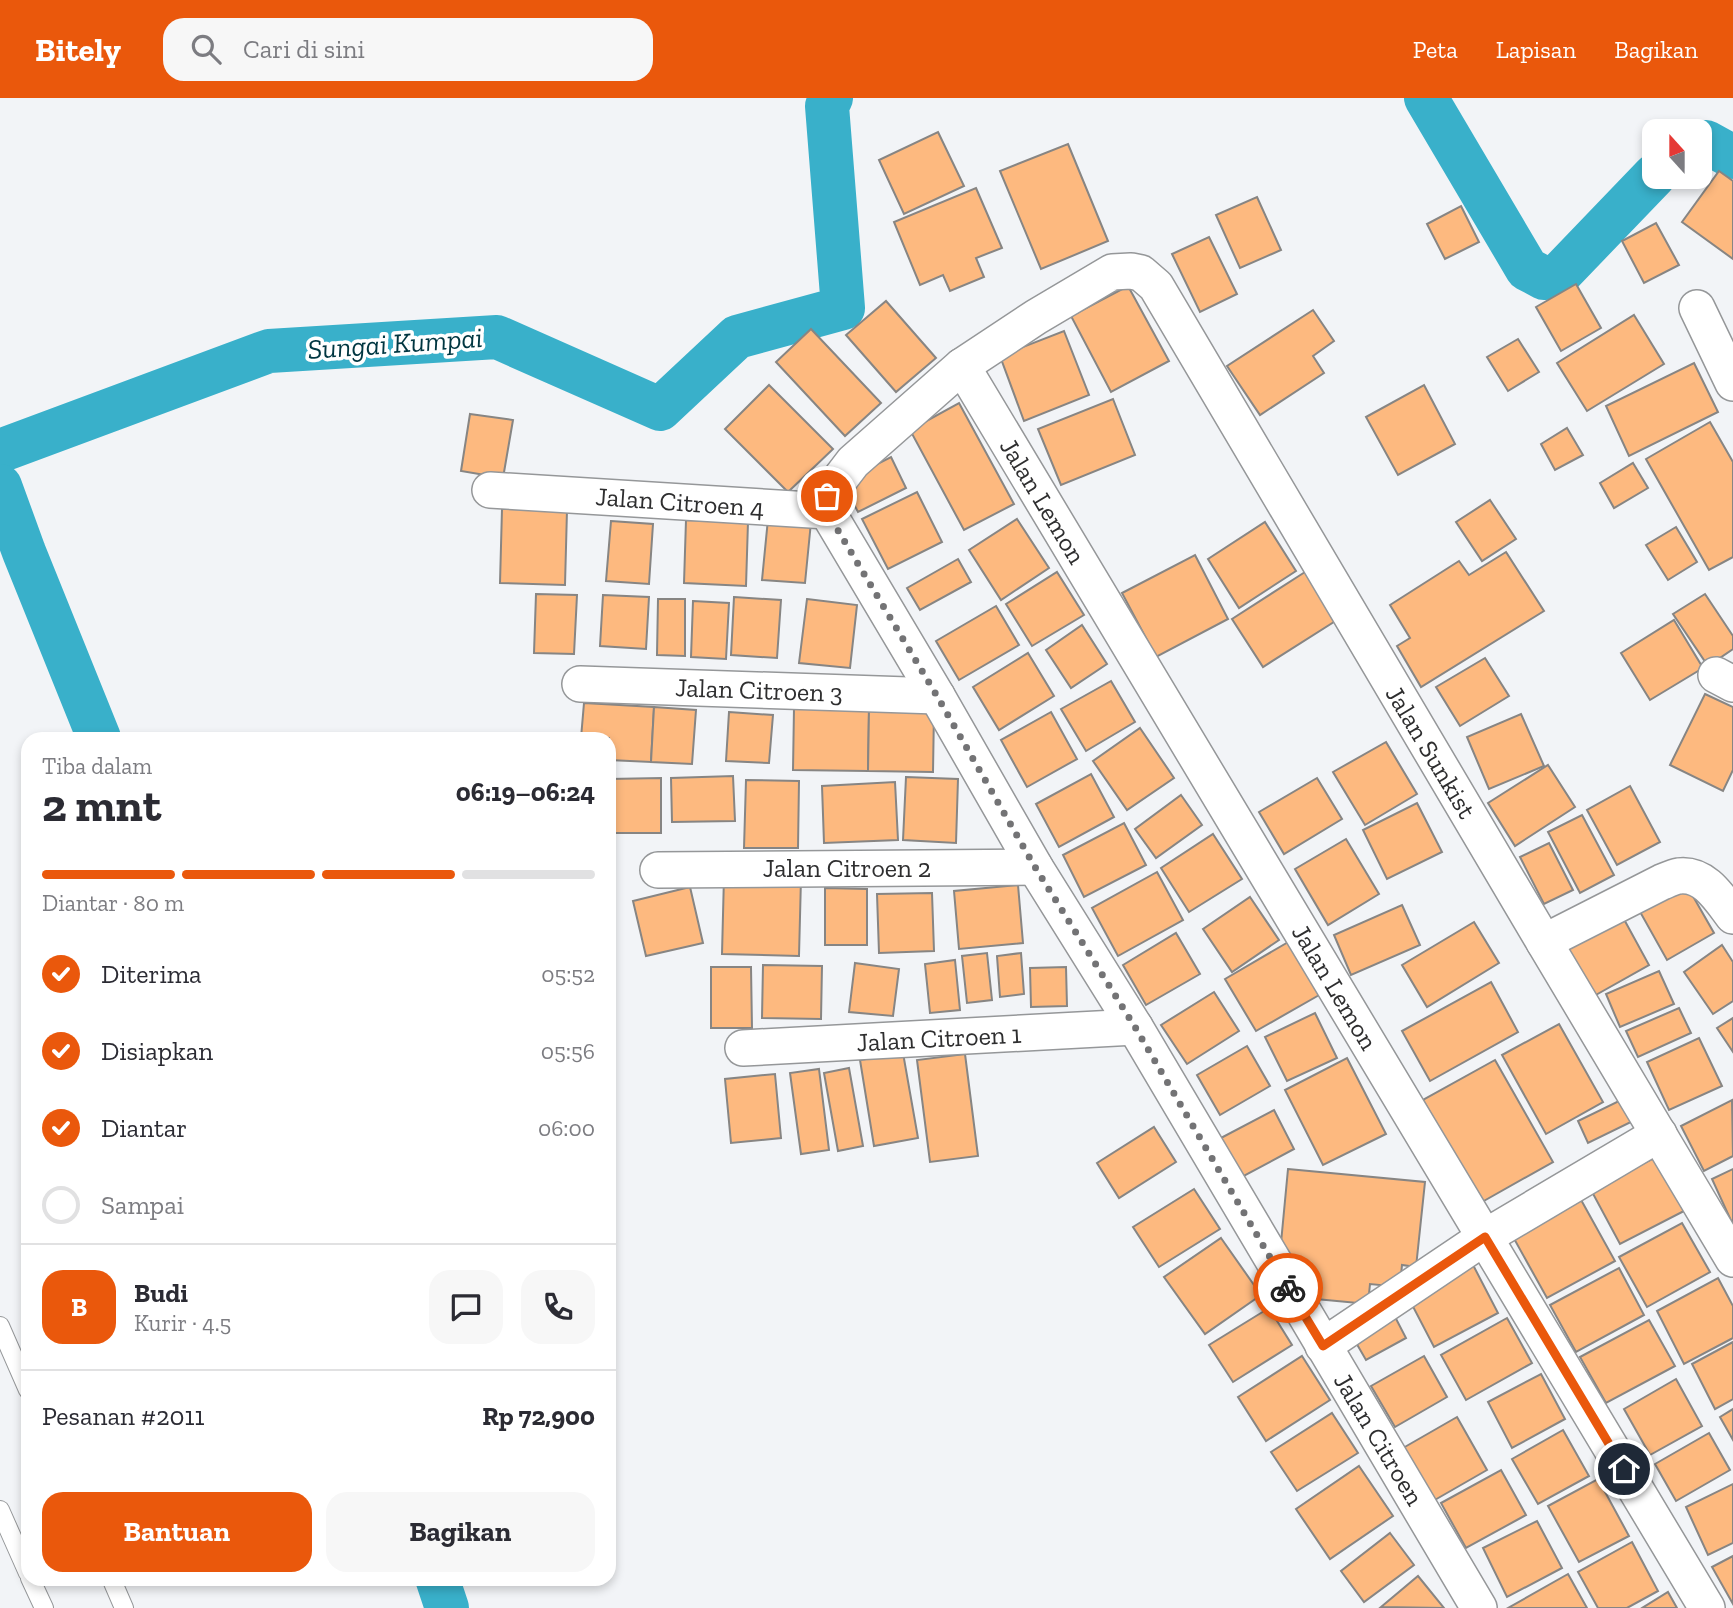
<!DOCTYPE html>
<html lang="id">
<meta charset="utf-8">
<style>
body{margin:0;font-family:"Zilla Slab",serif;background:#f7f7f7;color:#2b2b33;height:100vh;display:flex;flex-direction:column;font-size:26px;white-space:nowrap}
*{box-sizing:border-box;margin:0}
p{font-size:23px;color:#7c7c81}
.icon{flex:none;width:38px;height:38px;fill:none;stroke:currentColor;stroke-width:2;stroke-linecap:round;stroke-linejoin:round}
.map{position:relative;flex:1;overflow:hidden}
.sheet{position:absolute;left:21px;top:634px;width:595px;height:854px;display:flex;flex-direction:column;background:#fff;border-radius:21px;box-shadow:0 4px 10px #0003}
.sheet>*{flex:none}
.needle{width:46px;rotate:339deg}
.fabs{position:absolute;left:1642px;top:21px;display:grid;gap:14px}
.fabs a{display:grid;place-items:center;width:70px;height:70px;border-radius:14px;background:#fff;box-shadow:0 4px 10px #0003;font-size:35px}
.pin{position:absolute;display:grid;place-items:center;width:60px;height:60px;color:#fff;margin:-30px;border:4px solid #fff;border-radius:50%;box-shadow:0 2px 7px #0007}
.courier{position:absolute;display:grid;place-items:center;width:70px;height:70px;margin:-35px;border:5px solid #ea580c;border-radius:50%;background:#fff;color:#222;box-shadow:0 2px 9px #0007}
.overview em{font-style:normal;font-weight:700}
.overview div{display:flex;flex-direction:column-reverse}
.overview{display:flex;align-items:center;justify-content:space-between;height:119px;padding:0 21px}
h1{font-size:46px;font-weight:700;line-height:52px}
.bar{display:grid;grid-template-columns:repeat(4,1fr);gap:10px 7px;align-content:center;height:84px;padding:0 21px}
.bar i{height:9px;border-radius:5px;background:#e1e1e2}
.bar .current{background:#ea580c}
.bar p{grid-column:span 4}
.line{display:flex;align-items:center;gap:18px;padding:0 21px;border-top:2px solid #e1e1e2}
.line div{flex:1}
.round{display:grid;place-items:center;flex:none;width:74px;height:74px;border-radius:21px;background:#f7f7f7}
ol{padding:0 21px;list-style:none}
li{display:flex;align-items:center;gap:21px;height:77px}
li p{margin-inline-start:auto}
li .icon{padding:7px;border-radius:50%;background:#ea580c;color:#fff;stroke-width:4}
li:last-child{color:#7c7c81}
li i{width:38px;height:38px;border:4px solid #e1e1e2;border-radius:50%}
.primary-button{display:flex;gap:14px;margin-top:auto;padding:14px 21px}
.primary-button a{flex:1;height:80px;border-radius:21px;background:#ea580c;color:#fff;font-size:28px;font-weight:700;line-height:80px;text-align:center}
.primary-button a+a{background:#f7f7f7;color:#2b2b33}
header{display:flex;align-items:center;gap:42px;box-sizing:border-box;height:98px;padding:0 35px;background:#ea580c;color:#fff}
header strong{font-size:33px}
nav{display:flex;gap:38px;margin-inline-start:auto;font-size:24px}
.search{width:490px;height:63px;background:#f7f7f7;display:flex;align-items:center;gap:18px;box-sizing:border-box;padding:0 24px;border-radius:21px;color:#7c7c81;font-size:26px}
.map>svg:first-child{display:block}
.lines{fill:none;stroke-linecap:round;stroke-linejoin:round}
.canal{stroke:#39b0ca;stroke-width:44}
.building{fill:#fdb97f;stroke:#878583;stroke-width:2}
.lane-casing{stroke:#959799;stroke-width:20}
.street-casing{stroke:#959799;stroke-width:38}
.lane{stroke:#fff;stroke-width:18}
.street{stroke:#fff;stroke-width:35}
.done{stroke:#737375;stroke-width:7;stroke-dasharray:0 12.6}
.route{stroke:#ea580c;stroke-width:9}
.labels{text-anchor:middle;stroke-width:7;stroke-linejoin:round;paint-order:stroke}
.street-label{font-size:26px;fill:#2e2e2f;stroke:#fff}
.water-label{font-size:28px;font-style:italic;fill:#003641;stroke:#fff}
</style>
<header>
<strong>Bitely</strong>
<div class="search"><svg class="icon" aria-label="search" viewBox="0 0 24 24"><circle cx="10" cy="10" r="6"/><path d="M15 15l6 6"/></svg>Cari di sini</div>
<nav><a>Peta</a><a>Lapisan</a><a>Bagikan</a></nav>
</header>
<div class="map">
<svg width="1733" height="1510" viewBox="0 0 1733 1510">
<rect width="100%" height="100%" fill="#f2f4f7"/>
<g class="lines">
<g class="canal">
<path d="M1426,0L1527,171L1544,180L1557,179L1654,78"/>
<path d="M1699,47L1706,44L1733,59"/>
<path d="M0,353L269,253L497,239L660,311L737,239L843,210L827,8L831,0"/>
<path d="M0,388L24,454L99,640"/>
<path d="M437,1480L447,1510"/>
</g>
</g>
<g class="building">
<path d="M938,34L964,88L904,116L879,62Z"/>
<path d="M1068,46L1108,143L1041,171L1000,73Z"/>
<path d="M1719,73L1733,83V161L1682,124Z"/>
<path d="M976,90L1002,150L976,160L984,179L950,193L943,177L920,187L894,124Z"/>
<path d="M1257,99L1281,152L1240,170L1216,117Z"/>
<path d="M1461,108L1479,144L1445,161L1427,126Z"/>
<path d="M1656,125L1679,167L1644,185L1622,143Z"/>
<path d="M1209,139L1237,196L1200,214L1172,156Z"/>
<path d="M1576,186L1601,230L1561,253L1536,209Z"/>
<path d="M1128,188L1169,263L1111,294L1071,218Z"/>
<path d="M886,203L936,260L896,294L846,237Z"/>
<path d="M1313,212L1334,243L1313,258L1324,275L1260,317L1227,268Z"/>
<path d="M1634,217L1664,266L1587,313L1557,265Z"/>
<path d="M811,231L881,305L845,338L776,264Z"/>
<path d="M1064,233L1089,297L1024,323L1000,258Z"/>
<path d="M1518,241L1539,274L1508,293L1487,259Z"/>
<path d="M1694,265L1718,314L1629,358L1606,308Z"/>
<path d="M769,287L833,351L788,394L725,331Z"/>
<path d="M1424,287L1455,346L1398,377L1366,319Z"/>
<path d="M1113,301L1135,357L1061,387L1038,331Z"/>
<path d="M959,305L1014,406L964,432L910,332Z"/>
<path d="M470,316L513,322L503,380L461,373Z"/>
<path d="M1710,324L1733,364V459L1709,472L1646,361Z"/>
<path d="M1567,330L1583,357L1555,372L1541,346Z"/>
<path d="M891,359L906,390L858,414L842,384Z"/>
<path d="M1633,365L1648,390L1614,410L1600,385Z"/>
<path d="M917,394L942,444L888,471L862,421Z"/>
<path d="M1490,402L1516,441L1482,463L1456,424Z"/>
<path d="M502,411L567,412L565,487L500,485Z"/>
<path d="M768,421L811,424L805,485L762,482Z"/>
<path d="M1017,421L1049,470L1001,502L969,452Z"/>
<path d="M686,422L748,424L746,488L684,485Z"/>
<path d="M611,423L653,426L649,486L606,483Z"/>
<path d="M1265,424L1296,473L1239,510L1208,461Z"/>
<path d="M1676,429L1697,464L1668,482L1646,447Z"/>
<path d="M1506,454L1544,513L1421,589L1397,548L1410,540L1390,507L1459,463L1469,477Z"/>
<path d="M1195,457L1228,521L1156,559L1122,495Z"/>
<path d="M958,461L971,484L920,512L907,490Z"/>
<path d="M1057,474L1084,517L1032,548L1006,506Z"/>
<path d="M1305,474L1337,522L1263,569L1232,521Z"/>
<path d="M536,496L577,497L574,556L534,555Z"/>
<path d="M1705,496L1733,538V551L1708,568L1673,516Z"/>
<path d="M603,497L649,499L646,551L600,548Z"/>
<path d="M734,499L781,502L777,560L731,557Z"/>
<path d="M658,501H685V558L657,557Z"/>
<path d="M807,501L857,507L850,570L799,565Z"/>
<path d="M693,503L729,505L726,561L691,559Z"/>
<path d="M996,508L1019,547L959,582L936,543Z"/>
<path d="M1674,522L1703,570L1650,602L1621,555Z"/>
<path d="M1082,527L1107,566L1071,590L1046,552Z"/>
<path d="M1028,555L1054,598L999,632L973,589Z"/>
<path d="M1485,560L1509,598L1460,628L1436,589Z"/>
<path d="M1111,583L1135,624L1086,653L1061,611Z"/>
<path d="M1705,596L1733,609V672L1723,693L1670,667Z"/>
<path d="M584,605L654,609L651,664L609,662V640H581Z"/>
<path d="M654,609L696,612L692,666L651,664Z"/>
<path d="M794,610L869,611L868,673L793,672Z"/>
<path d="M869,611L934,612L933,674L868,673Z"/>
<path d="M729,614L773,617L769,665L726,663Z"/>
<path d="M1051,614L1077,661L1027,689L1001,642Z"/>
<path d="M1521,616L1544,668L1489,691L1467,639Z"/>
<path d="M1140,630L1174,680L1127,712L1093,663Z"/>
<path d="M1386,644L1417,696L1365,727L1333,674Z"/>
<path d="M1548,667L1575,709L1515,748L1488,705Z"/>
<path d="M1091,676L1114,719L1059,749L1036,706Z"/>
<path d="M733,678L735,723L672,724L671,680Z"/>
<path d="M906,679L958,681L956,745L903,742Z"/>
<path d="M661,680V735H609V681Z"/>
<path d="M1317,680L1342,721L1284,756L1259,714Z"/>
<path d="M746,682L799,683L798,750H744Z"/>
<path d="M895,684L898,742L824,745L822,688Z"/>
<path d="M1630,688L1660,744L1617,767L1587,712Z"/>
<path d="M1181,697L1202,727L1156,760L1135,731Z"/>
<path d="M1417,705L1442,754L1387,781L1363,732Z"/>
<path d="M1582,717L1614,777L1580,795L1548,734Z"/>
<path d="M1124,725L1146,767L1084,799L1063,757Z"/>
<path d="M1213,736L1242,781L1189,814L1161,770Z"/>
<path d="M1346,741L1379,796L1328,827L1295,771Z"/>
<path d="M1549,745L1573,792L1544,806L1520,759Z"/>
<path d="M1157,774L1183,822L1118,858L1092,810Z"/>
<path d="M724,778L801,780L799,858L722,856Z"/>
<path d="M1686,786L1714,835L1667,862L1639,812Z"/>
<path d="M1018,787L1023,845L959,851L954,793Z"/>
<path d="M690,789L703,845L646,858L633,803Z"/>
<path d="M825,790L867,791V847H825Z"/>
<path d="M932,795L934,853L879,855L877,796Z"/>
<path d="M1250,799L1279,842L1232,874L1203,831Z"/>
<path d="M1402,807L1420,847L1351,877L1334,837Z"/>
<path d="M1620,814L1649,867L1594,898L1564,845Z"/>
<path d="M1474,824L1499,865L1427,909L1402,867Z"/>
<path d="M1176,835L1200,876L1146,907L1123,867Z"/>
<path d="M1290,843L1321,896L1256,933L1225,881Z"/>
<path d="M1722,847L1733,864V903L1713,916L1684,874Z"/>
<path d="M987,855L992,902L967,905L962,858Z"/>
<path d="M1021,855L1024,896L1000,899L997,858Z"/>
<path d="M955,862L960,912L930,915L925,866Z"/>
<path d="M855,865L899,871L893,918L849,914Z"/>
<path d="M763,867L822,868L821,921L762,920Z"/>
<path d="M711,869H751L752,930H711Z"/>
<path d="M1066,869L1067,908L1031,909L1030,870Z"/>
<path d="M1659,873L1674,906L1620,929L1606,896Z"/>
<path d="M1491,884L1518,934L1430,983L1402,933Z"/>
<path d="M1214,894L1239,933L1187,966L1161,927Z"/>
<path d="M1679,910L1691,935L1638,959L1626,933Z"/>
<path d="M1315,915L1337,960L1287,983L1265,939Z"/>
<path d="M1733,920V954L1717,930Z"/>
<path d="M1559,926L1603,1004L1546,1036L1502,957Z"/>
<path d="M1699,940L1722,988L1669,1012L1647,964Z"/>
<path d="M1247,948L1270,988L1220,1017L1197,977Z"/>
<path d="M903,955L918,1040L874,1048L860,962Z"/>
<path d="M965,956L978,1058L930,1064L917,962Z"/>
<path d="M1347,960L1386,1036L1323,1067L1285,992Z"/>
<path d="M1495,962L1553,1064L1482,1104L1423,1002Z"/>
<path d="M849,970L863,1048L838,1053L824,975Z"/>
<path d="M819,971L829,1052L801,1056L790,975Z"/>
<path d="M775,976L781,1040L731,1045L725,981Z"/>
<path d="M1625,1000L1635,1022L1588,1045L1578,1023Z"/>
<path d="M1732,1002L1733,1058L1704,1073L1681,1028Z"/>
<path d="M1274,1012L1294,1051L1240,1080L1219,1041Z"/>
<path d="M1154,1029L1176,1064L1119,1100L1097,1065Z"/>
<path d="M1656,1059L1684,1113L1620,1146L1591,1092Z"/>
<path d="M1288,1071L1425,1084L1416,1169L1402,1167L1400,1189L1370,1186L1368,1206L1295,1199L1298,1167L1279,1166Z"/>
<path d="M1733,1071V1127L1712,1081Z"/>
<path d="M1194,1091L1220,1131L1159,1169L1133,1129Z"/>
<path d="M1580,1100L1615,1163L1547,1200L1512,1137Z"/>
<path d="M1682,1125L1710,1174L1647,1209L1619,1159Z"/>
<path d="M1221,1140L1261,1197L1205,1236L1164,1179Z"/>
<path d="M1472,1165L1498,1215L1434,1249L1408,1199Z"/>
<path d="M1619,1170L1644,1217L1576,1254L1550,1207Z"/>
<path d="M1718,1180L1733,1208V1240L1684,1266L1657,1213Z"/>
<path d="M1269,1210L1292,1247L1233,1284L1209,1247Z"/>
<path d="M1392,1213L1406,1240L1366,1262L1351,1236Z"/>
<path d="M1507,1220L1532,1265L1466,1302L1441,1257Z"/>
<path d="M1649,1222L1675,1268L1606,1305L1580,1259Z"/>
<path d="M1733,1244V1301L1715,1311L1692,1266Z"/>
<path d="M1302,1258L1330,1302L1266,1343L1238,1299Z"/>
<path d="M1424,1258L1447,1299L1395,1329L1371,1288Z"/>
<path d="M1541,1276L1565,1321L1512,1350L1488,1304Z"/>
<path d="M1676,1281L1702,1328L1650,1357L1624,1311Z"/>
<path d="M1733,1311V1342L1720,1319Z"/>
<path d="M1332,1315L1358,1355L1297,1393L1271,1354Z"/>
<path d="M1457,1319L1487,1372L1433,1403L1403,1350Z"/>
<path d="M1563,1332L1589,1378L1538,1406L1512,1361Z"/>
<path d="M1709,1335L1730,1372L1676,1403L1655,1366Z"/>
<path d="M1359,1368L1393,1418L1330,1461L1296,1411Z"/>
<path d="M1501,1372L1526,1417L1466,1450L1441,1405Z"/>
<path d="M1598,1381L1629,1438L1579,1464L1548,1408Z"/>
<path d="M1733,1386V1445L1708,1457L1686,1409Z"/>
<path d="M1537,1423L1562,1470L1507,1499L1483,1450Z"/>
<path d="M1390,1435L1414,1467L1364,1504L1341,1473Z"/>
<path d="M1632,1444L1658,1493L1627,1510H1598L1578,1474Z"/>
<path d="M1733,1458V1506L1712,1469Z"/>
<path d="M1568,1476L1587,1510H1508Z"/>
<path d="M1418,1478L1444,1510L1381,1509Z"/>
<path d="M1668,1494L1677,1510H1642Z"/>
</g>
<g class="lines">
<defs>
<g id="lane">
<path d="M0,1228L28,1292"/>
<path d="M0,1412L28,1475"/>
<path d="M30,1480L44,1510"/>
<path d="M111,1480L124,1510"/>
</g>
<g id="street">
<path d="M1697,210L1733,285"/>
<path d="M962,268L1707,1510"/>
<path d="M490,392L827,413V398L853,364L962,268L1036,219L1112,174L1131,173L1141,175L1156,188L1544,844L1733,1161"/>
<path d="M827,413L937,598L1035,769L1135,929L1479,1510"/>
<path d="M1716,577L1733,586"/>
<path d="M580,586L937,598"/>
<path d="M658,772L1035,769"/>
<path d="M1544,844L1662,784C1667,782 1673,779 1679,778C1705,775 1720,801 1733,818"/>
<path d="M743,950L1135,929"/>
<path d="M1323,1248L1485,1139L1659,1036"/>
</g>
</defs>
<use href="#lane" class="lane-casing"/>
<use href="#street" class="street-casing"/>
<use href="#lane" class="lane"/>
<use href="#street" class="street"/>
</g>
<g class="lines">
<path class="done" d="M827,398V414L937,598L1035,769L1135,929L1288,1190"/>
<path class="route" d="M1288,1190L1323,1248L1485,1139L1624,1371"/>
</g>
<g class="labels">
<g class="street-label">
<text transform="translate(1043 403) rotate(59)" y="9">Jalan Lemon</text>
<text transform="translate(680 404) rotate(4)" y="9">Jalan Citroen 4</text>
<text transform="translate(759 592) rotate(2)" y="9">Jalan Citroen 3</text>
<text transform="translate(1431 654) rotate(59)" y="9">Jalan Sunkist</text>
<text x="847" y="779">Jalan Citroen 2</text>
<text transform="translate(1335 889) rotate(59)" y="9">Jalan Lemon</text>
<text transform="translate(939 940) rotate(-3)" y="9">Jalan Citroen 1</text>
<text transform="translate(1379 1341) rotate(59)" y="9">Jalan Citroen</text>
</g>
<g class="water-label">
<text transform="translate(395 245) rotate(-4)" y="10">Sungai Kumpai</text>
</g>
</g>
</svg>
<div class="fabs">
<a><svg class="needle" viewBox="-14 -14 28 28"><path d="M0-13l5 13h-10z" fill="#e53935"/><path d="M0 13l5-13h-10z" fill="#7c7c81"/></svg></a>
</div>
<div class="pin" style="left:827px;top:398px;background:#ea580c"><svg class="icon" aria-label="bag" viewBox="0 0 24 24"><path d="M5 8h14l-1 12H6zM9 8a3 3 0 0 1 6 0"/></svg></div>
<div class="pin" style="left:1624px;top:1371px;background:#1f2937"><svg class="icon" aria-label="home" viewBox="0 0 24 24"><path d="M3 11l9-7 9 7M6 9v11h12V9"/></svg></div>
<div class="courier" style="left:1288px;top:1190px"><svg class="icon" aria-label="bike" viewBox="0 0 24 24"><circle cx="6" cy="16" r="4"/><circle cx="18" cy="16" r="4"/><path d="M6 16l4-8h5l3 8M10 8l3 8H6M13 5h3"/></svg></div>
<section class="sheet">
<div class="overview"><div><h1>2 mnt</h1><p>Tiba dalam</p></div><em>06:19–06:24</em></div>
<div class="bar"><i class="current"></i><i class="current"></i><i class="current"></i><i></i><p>Diantar · 80 m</p></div>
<ol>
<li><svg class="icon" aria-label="check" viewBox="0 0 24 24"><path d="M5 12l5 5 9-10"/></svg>Diterima<p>05:52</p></li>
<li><svg class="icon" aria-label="check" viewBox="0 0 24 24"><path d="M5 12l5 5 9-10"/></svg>Disiapkan<p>05:56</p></li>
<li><svg class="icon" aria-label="check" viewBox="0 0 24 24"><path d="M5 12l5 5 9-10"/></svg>Diantar<p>06:00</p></li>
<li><i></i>Sampai</li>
</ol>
<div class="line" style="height:126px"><b class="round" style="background:#ea580c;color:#fff">B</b><div><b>Budi</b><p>Kurir · 4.5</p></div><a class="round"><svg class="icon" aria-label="chat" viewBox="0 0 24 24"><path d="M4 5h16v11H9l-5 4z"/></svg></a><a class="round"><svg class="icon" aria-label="phone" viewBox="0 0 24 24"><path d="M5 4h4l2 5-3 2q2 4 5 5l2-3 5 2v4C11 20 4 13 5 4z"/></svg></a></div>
<div class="line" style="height:91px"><div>Pesanan #2011</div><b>Rp 72,900</b></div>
<div class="primary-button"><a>Bantuan</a><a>Bagikan</a></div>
</section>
</div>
